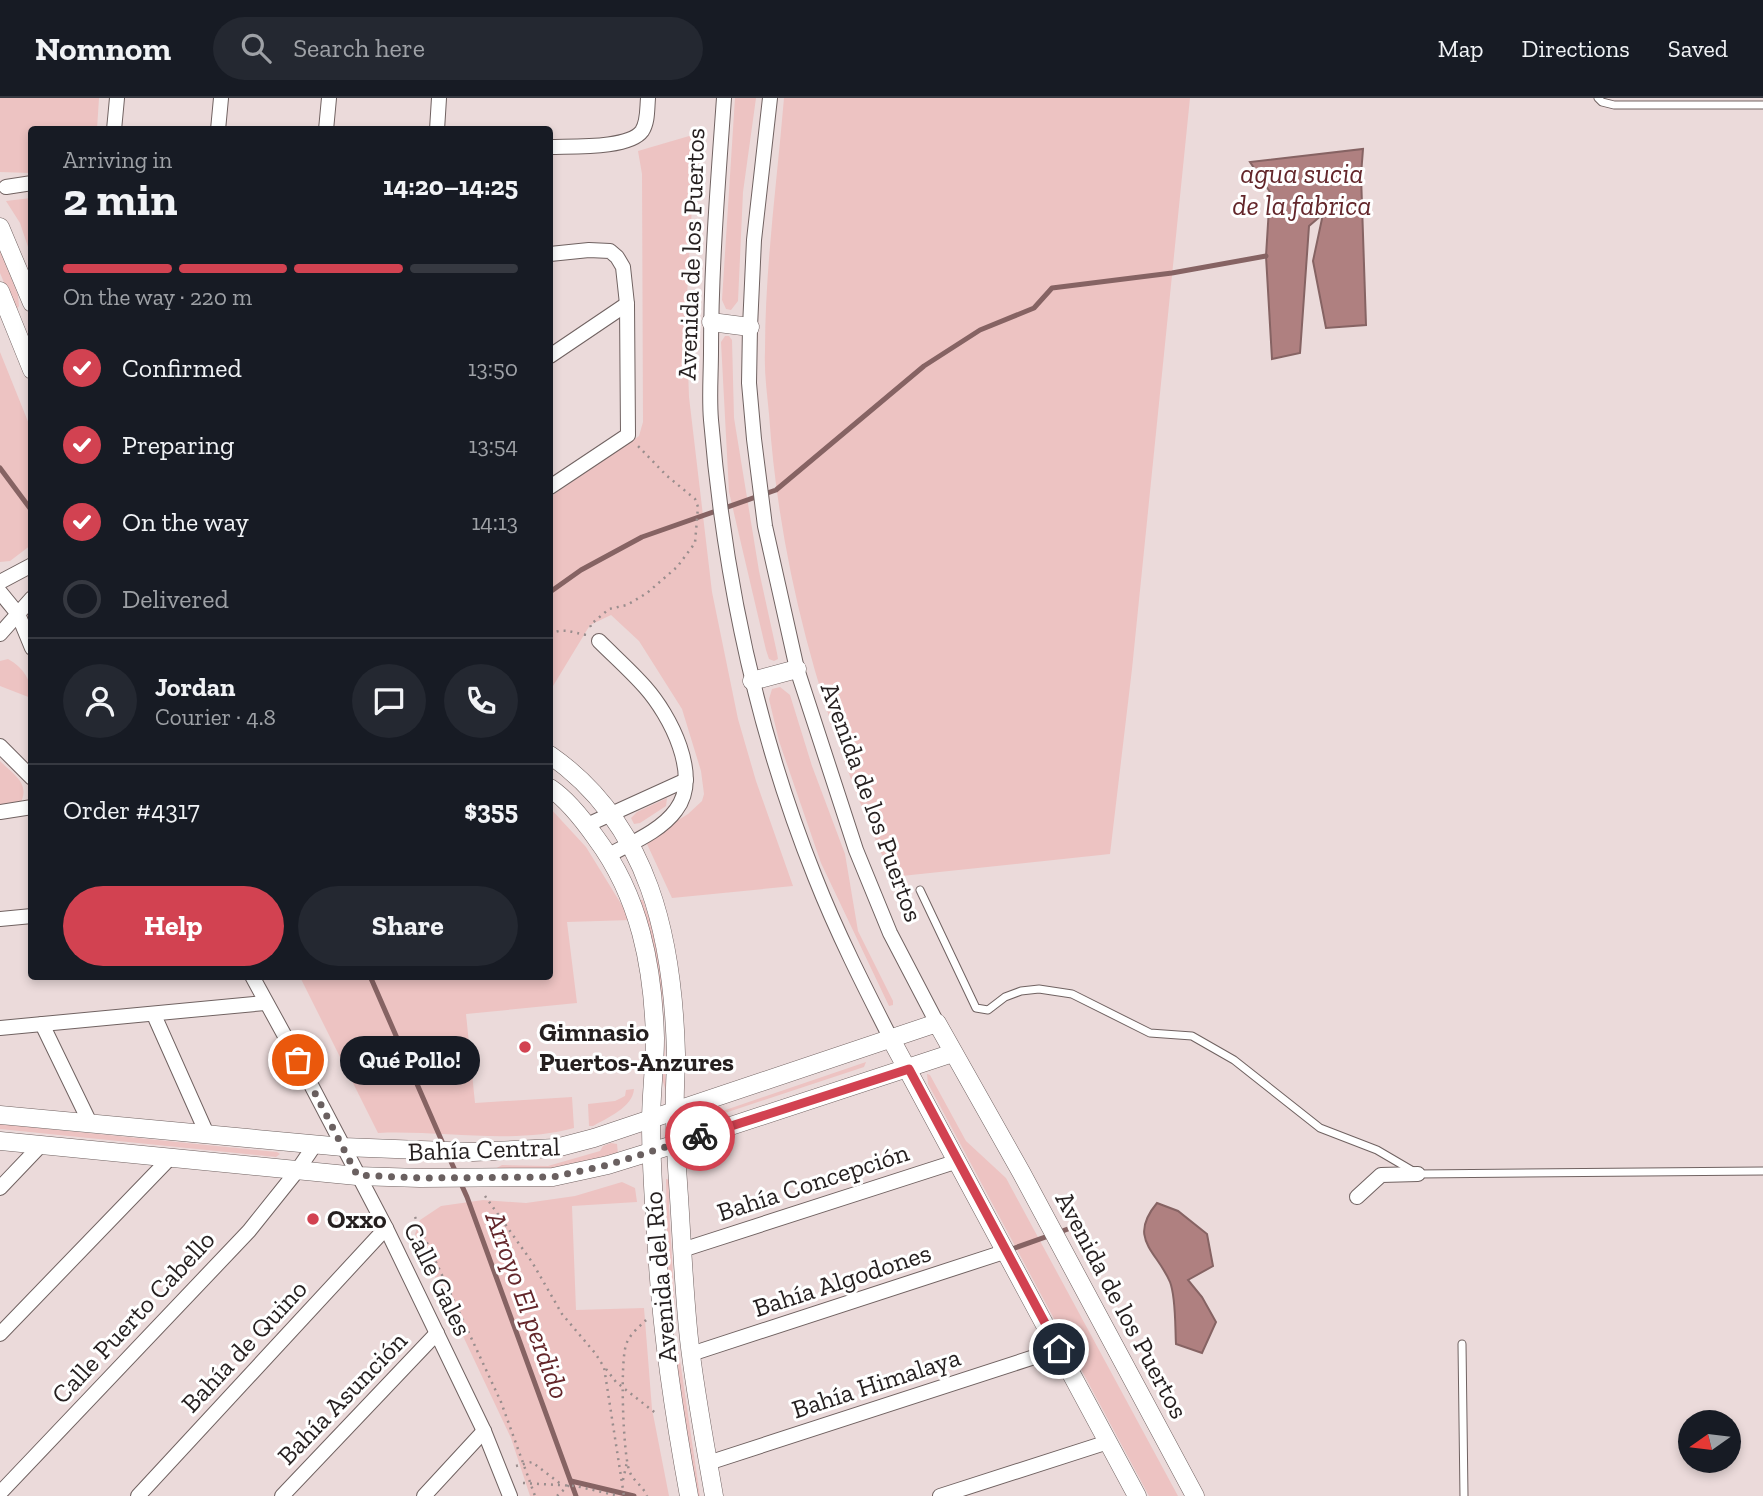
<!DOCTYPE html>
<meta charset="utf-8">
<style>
body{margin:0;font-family:"Zilla Slab",serif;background:#242831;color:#f1f3f6;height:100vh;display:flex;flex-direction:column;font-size:26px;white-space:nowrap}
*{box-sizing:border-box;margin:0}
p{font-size:23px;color:#9ea1a6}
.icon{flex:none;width:38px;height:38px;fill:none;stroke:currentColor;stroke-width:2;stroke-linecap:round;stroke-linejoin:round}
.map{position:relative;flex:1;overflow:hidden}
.panel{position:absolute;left:28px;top:28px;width:525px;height:854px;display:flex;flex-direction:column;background:#171b24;border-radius:7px;box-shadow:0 4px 10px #0003}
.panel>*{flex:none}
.needle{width:46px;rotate:256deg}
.controls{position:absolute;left:1678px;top:1312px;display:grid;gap:14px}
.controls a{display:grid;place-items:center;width:63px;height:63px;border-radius:50%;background:#171b24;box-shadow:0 4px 10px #0003;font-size:35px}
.pin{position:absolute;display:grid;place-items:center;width:60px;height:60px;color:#fff;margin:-30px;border:4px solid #fff;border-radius:50%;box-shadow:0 2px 7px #0007}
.courier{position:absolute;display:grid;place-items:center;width:70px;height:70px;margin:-35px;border:5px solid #d24251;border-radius:50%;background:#fff;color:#222;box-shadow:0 2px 9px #0007}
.bubble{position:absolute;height:49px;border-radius:24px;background:#171b24;box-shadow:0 4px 10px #0003;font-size:23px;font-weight:700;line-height:49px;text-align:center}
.head em{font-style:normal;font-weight:700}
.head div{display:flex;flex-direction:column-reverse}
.head{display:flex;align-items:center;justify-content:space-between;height:119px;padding:0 35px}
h1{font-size:46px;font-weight:700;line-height:52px}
.bar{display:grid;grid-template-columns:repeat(4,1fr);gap:10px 7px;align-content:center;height:84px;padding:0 35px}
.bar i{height:9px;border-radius:5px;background:#363941}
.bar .current{background:#d24251}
.bar p{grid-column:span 4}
.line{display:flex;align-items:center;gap:18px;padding:0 35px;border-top:2px solid #363941}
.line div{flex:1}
.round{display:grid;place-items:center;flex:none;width:74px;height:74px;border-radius:37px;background:#242831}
ol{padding:0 35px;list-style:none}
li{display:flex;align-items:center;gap:21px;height:77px}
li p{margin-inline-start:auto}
li .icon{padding:7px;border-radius:50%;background:#d24251;color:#fff;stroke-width:4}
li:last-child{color:#9ea1a6}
li i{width:38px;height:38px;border:4px solid #363941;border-radius:50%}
.cta{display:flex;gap:14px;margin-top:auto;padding:14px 35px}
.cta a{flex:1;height:80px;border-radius:42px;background:#d24251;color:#fff;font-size:28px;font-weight:700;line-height:80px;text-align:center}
.cta a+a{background:#242831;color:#f1f3f6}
header{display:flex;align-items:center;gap:42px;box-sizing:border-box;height:98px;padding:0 35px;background:#171b24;border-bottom:2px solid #363941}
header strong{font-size:33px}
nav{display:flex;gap:38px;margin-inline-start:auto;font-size:24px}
.search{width:490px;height:63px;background:#242831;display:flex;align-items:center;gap:18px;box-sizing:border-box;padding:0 24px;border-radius:38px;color:#9ea1a6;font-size:26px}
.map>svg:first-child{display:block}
.green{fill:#edc3c2}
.water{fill:#af8080;stroke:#866363;stroke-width:2}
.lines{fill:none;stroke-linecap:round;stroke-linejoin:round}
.stream{stroke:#866363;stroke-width:5}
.service-casing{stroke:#706261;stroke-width:9}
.minor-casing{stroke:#706261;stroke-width:16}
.tertiary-casing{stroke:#706261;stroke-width:19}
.path{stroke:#998d8d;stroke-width:2.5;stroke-dasharray:2 5;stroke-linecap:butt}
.service{stroke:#fff;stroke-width:7}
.minor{stroke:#fff;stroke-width:14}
.tertiary{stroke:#fff;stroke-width:18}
.done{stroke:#6a6060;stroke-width:7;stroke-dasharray:0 12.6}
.route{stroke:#d24251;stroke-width:9}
.poi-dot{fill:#d24251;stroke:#fff;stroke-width:2.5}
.labels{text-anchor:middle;stroke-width:6;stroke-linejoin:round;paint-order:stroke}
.street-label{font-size:26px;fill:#251f1f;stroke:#fff}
.poi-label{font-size:26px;font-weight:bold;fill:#251f1f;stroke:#fff;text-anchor:start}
.water-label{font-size:28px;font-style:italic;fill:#63262a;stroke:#fff}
</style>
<header>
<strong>Nomnom</strong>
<div class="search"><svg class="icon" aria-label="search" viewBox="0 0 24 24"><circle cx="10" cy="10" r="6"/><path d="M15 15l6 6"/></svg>Search here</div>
<nav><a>Map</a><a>Directions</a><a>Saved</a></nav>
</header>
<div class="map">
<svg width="1763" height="1398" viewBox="0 0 1763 1398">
<rect width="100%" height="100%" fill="#ebdada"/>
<g class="green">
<path d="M0,0H99L97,31L32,32L31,75L0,74Z"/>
<path d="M735,0H756L743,94L738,203L731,212L726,211L722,202Z"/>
<path d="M784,0H1190L1132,571L1110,756L892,779C825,634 780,476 769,316C767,295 764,274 765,253C765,169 777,84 784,0Z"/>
<path d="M696,36L686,216L689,299L712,494L738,621L756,683L793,788L672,800L647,746L654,737L688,716L702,703L704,696L701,673L682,611L639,543L611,517L590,527L550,593V399L639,338L643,324L642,76L638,53Z"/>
<path d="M31,100H32L31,158L20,125L6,103Z"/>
<path d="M0,151L18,197L19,208L16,213L0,175Z"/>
<path d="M725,238H729L732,242L734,320L759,473L777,555L778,561L774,563L769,561L766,552L729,394L721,244Z"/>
<path d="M0,254L31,331V447L10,463L0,464Z"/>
<path d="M8,561C24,570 32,583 31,600L0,588V563Z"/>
<path d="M780,589L790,597L812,668L845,756L858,833L893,903V907L889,908L821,765L779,643L769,601L772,591Z"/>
<path d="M0,663C13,676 30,685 21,704L0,709Z"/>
<path d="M667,700L666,708L640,725L634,726L631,720L637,714Z"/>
<path d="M550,710L586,749L631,822L567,824L577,905L466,916L475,1005L572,999L574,1030C511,1047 442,1032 378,1035L300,879L550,878Z"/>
<path d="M640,802H643L655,838L662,883L666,993L662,981L657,868Z"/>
<path d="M866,964L864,969L707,1021L708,1018Z"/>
<path d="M927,976L930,977L966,1043L1006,1080L1178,1398H1149L933,995L928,986Z"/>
<path d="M634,991C633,1009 607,1020 593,1028H589L588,1006L615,1003L625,998L626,992Z"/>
<path d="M0,1026L277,1054L280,1056L276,1059L0,1031Z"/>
<path d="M611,1045L617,1046L618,1056L549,1075L493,1072L502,1067L548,1068L600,1053L603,1048Z"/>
<path d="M666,1081L670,1082L669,1110L676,1229L669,1224Z"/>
<path d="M622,1084L635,1090L637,1104L572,1108L576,1212L644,1210L652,1311L669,1398H530L511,1340L415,1136L420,1122L441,1108L483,1102L526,1105L575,1098Z"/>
<path d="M676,1247L678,1249L700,1398H694L673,1248Z"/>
</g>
<g class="water">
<path d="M1363,51L1361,77L1366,227L1326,230L1313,163L1323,116L1309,128L1300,255L1272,261L1266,158L1270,94L1250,64Z"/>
<path d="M1157,1105L1178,1113L1207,1136L1213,1168L1188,1182L1202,1199L1216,1224L1202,1255L1176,1246C1175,1229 1176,1199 1170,1184C1157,1153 1127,1141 1157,1105Z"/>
</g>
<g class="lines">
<g class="stream">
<path d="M0,370L32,413"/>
<path d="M550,494L581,472L642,439L776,392L924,268L980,232L1034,210L1052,190L1172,175L1266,158"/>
<path d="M370,878L444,1048"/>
<path d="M448,1057L467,1099L576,1398"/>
<path d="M1009,1152L1082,1126"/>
<path d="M571,1383L634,1398"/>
</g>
<defs>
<g id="service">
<path d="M1598,0L1602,4L1614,7H1763"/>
<path d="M920,792L976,910L988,912L1005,899L1021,893L1039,891L1072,896L1150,935L1192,938L1234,962L1320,1030L1377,1052L1418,1076L1763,1073"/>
<path d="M1462,1246L1464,1398"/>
</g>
<g id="minor">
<path d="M724,0C718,84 711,169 711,253C711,276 709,299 711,322C724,477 757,634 815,779C837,835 864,888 891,941"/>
<path d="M770,0L754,142L750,229L749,285L754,341L765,428L797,571L856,752L890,835L937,925"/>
<path d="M114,32L117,0"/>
<path d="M218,32L221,0"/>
<path d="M326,32L329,0"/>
<path d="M437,32L439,0"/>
<path d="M550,49C571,48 629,51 642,33C648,24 647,11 648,0"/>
<path d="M6,89L32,85"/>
<path d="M550,156L589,152L610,153L617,159L623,169L627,206L628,337L550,389"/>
<path d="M550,258L627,206"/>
<path d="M0,484L32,467"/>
<path d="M0,494L18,516L32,550"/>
<path d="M0,536L32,500"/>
<path d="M599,543C615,559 631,573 645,589C670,617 702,678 676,712C661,733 631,745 609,757"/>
<path d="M0,648L32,680"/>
<path d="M0,714L32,709"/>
<path d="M587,727L686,682"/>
<path d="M0,821L32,818"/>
<path d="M252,878L298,962L386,1130L484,1333L510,1398"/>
<path d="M154,917L207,1036"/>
<path d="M42,926L90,1025"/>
<path d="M0,930L265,905"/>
<path d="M0,1090L41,1047"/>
<path d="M1357,1099L1381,1077L1418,1076"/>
<path d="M682,1152L958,1063"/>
<path d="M0,1236L171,1059"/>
<path d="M691,1256L1007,1153"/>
<path d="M708,1365L1059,1251"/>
<path d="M0,1395L249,1133L297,1073L314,1048"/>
<path d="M138,1398L386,1130"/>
<path d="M282,1398L437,1235"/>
<path d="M424,1398L484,1333"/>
<path d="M940,1398L1108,1344"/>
</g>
<g id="tertiary">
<path d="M0,129L32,205"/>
<path d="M0,193L32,272"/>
<path d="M711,224L750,229"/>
<path d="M752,583L797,571"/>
<path d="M550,657C650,727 673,841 676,956C676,976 674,995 675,1014C675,1043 677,1071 679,1099C682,1146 684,1194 689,1241C695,1294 705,1346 714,1398"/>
<path d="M550,690C568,702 584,723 596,740C640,799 653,869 655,940C655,968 651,996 651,1025C651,1072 655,1120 658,1167C663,1245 675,1322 689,1398"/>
<path d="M891,941L1137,1398"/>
<path d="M0,1017L343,1049L473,1054L556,1050L594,1040L937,925L1021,1074L1195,1398"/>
<path d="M0,1043L357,1078L420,1080L553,1079L608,1067L676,1046L953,955"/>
</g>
</defs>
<use href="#service" class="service-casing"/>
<use href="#minor" class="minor-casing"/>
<use href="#tertiary" class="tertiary-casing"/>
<g class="path">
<path d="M90,32L93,29"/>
<path d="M591,529L590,527L609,511L627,507L647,495L677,469L695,445L698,409L695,401L666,377L637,347"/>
<path d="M550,536C565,529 572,535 587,537"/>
<path d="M485,1098L532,1164L562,1216L595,1255L604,1269L624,1398"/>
<path d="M415,1119L501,1304L535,1398"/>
<path d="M646,1222C639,1229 629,1237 626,1247C620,1265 623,1353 629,1372C632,1382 643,1388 647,1398"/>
<path d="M606,1271L616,1284L658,1317"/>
<path d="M516,1368L532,1364L562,1387"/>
<path d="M623,1382L627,1364"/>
<path d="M523,1385L576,1388L619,1398"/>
<path d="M557,1398L569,1387"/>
</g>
<use href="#service" class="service"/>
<use href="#minor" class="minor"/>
<use href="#tertiary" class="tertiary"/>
</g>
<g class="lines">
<path class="done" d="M298,962L357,1077L420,1080L553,1079L608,1067L700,1038"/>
<path class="route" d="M700,1038L909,971L1059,1251"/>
</g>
<g class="poi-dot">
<circle cx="525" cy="949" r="7"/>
<circle cx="313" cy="1121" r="7"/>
</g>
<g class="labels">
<g class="street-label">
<text transform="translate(691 156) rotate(-88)" y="9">Avenida de los Puertos</text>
<text transform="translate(872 704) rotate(70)" y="9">Avenida de los Puertos</text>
<text transform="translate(484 1051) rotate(-2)" y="9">Bahía Central</text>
<text transform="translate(813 1084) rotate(-18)" y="9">Bahía Concepción</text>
<text transform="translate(660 1179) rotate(-95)" y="9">Avenida del Río</text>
<text transform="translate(438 1181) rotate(64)" y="9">Calle Gales</text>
<text transform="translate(842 1182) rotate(-18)" y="9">Bahía Algodones</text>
<text transform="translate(1122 1207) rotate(62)" y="9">Avenida de los Puertos</text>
<text transform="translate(133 1219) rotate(-47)" y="9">Calle Puerto Cabello</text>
<text transform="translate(244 1248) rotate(-47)" y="9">Bahía de Quino</text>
<text transform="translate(876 1285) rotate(-18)" y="9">Bahía Himalaya</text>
<text transform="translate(342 1300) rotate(-46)" y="9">Bahía Asunción</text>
</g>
<g class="poi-label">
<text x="539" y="943">Gimnasio<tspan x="539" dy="30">Puertos-Anzures</tspan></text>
<text x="327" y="1130">Oxxo</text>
</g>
<g class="water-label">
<text x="1302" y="85">agua sucia<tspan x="1302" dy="32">de la fabrica</tspan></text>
<text transform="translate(528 1207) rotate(70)" y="10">Arroyo El perdido</text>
</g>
</g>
</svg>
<div class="controls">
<a><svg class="needle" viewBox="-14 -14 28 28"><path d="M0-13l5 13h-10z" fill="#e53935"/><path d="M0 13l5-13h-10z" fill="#9ea1a6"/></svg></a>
</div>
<div class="pin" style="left:298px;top:962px;background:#ea580c"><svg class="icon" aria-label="bag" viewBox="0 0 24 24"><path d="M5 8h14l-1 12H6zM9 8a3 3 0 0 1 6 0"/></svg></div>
<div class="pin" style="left:1059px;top:1251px;background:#1f2937"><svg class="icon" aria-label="home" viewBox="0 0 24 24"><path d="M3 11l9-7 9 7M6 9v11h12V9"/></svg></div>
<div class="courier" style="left:700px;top:1038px"><svg class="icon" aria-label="bike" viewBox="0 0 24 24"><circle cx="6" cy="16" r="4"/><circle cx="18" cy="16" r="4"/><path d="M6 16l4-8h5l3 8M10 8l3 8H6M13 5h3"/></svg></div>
<div class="bubble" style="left:340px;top:938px;width:140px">Qué Pollo!</div>
<section class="panel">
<div class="head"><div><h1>2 min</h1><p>Arriving in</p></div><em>14:20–14:25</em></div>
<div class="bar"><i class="current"></i><i class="current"></i><i class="current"></i><i></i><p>On the way · 220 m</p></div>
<ol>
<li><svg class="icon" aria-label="check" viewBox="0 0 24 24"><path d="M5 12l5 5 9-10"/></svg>Confirmed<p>13:50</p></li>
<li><svg class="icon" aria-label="check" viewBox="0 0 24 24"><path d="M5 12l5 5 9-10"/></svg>Preparing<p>13:54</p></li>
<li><svg class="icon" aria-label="check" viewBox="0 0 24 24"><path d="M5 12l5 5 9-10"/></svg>On the way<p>14:13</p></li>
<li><i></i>Delivered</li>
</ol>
<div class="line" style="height:126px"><a class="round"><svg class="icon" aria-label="person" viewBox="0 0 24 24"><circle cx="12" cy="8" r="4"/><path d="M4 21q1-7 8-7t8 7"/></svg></a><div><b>Jordan</b><p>Courier · 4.8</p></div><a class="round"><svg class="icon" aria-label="chat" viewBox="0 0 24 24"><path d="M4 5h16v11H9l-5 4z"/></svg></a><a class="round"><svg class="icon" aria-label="phone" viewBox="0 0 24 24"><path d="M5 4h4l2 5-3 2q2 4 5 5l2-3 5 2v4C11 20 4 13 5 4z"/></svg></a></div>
<div class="line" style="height:91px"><div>Order #4317</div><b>$355</b></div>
<div class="cta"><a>Help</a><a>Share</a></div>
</section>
</div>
